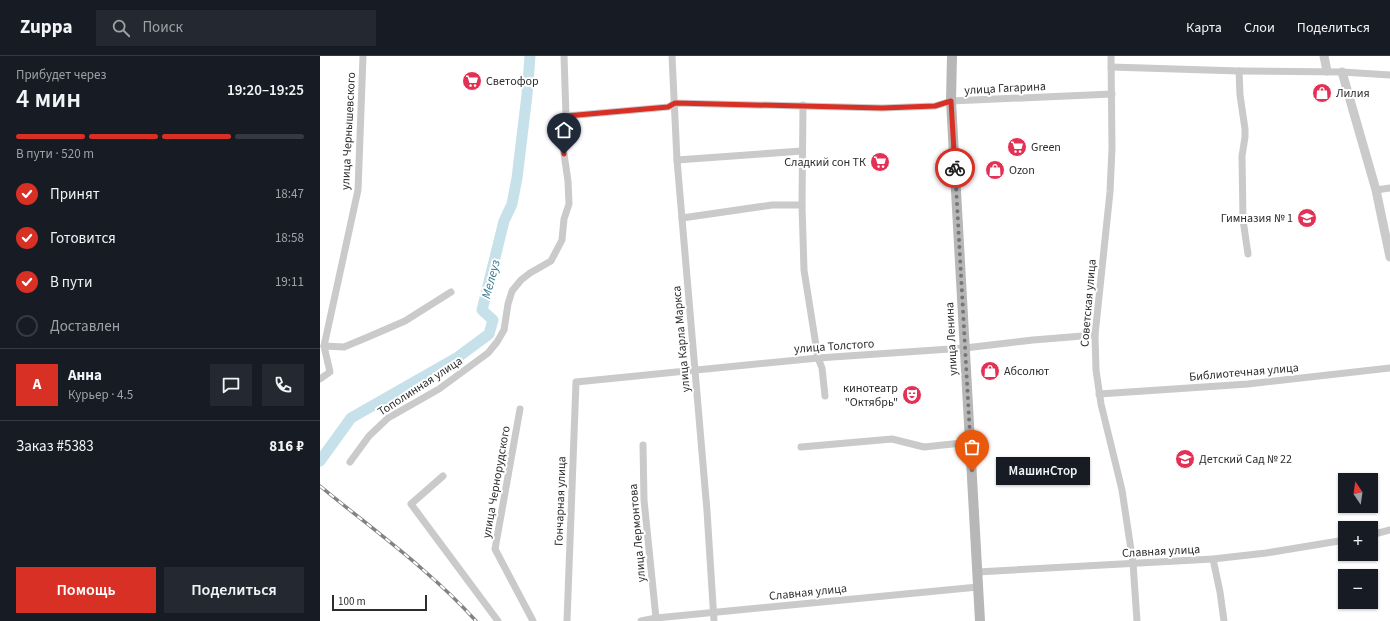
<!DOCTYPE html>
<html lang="ru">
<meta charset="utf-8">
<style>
body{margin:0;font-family:"Source Sans 3",sans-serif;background:#242831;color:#f1f3f6;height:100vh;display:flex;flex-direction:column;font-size:15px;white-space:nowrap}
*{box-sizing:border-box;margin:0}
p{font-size:13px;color:#9ea1a6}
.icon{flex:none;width:22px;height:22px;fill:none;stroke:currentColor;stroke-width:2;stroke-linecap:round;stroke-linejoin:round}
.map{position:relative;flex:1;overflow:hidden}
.side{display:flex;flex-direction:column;background:#171b24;width:320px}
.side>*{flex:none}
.needle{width:26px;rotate:347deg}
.fabs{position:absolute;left:1018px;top:417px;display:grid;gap:8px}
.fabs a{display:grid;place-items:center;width:40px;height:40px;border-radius:0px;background:#171b24;box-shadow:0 1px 3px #0004;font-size:20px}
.scale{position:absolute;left:12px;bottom:10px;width:95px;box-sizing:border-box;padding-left:4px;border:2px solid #2d2d2d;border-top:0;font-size:11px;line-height:14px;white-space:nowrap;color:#2d2d2d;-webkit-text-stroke:3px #fff;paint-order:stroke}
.pin{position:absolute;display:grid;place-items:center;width:34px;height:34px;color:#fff;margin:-41px -17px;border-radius:50% 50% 50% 0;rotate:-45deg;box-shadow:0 0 4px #0007}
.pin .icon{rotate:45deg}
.courier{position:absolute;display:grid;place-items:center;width:40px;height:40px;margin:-20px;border:3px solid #d93025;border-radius:50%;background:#fff;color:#222;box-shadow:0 1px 5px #0007}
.bubble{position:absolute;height:28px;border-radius:0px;background:#171b24;box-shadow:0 1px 3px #0004;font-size:13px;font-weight:600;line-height:28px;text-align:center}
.headline em{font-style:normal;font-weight:600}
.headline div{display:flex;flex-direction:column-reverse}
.headline{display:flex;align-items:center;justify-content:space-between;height:68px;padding:0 16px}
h1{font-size:26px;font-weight:600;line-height:30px}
.bar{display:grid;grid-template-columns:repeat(4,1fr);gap:6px 4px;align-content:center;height:48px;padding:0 16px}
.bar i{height:5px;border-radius:3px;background:#363941}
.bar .selected{background:#d93025}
.bar p{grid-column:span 4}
.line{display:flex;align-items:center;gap:10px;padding:0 16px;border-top:1px solid #363941}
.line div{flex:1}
.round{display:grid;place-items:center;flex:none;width:42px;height:42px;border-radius:0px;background:#242831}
ol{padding:0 16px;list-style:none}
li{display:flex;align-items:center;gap:12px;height:44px}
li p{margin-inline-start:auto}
li .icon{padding:4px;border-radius:50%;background:#d93025;color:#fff;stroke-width:4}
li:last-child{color:#9ea1a6}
li i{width:22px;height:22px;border:2px solid #363941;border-radius:50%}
.cta{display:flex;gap:8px;margin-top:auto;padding:8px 16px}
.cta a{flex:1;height:46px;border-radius:0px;background:#d93025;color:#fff;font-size:16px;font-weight:600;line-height:46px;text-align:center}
.cta a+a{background:#242831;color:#f1f3f6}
header{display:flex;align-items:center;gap:24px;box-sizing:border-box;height:56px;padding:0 20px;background:#171b24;border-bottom:1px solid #363941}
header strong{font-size:19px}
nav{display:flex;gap:22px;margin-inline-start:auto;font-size:14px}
.search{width:280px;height:36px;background:#242831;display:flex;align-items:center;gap:10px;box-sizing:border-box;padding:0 14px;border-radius:0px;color:#9ea1a6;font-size:15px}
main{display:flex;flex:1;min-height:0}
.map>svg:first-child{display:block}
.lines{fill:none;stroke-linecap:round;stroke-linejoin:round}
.river{stroke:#c6e1ea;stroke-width:11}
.minor{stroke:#cacaca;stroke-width:7}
.tertiary{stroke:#cacaca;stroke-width:9}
.secondary{stroke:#b7b7b7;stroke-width:10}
.rail-casing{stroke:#828282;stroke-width:3.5}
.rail{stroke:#fff;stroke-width:2;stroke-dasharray:6;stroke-linecap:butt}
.done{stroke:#767676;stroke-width:4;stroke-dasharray:0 7.2}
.route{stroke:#d93025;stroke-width:5}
.labels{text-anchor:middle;stroke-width:4;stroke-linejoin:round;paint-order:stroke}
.poi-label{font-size:12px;fill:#2d2d2d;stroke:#fff;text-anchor:start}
.street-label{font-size:12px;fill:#2d2d2d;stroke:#fff}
.water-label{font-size:13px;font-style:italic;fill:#3d788d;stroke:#fff}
</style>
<header>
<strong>Zuppa</strong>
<div class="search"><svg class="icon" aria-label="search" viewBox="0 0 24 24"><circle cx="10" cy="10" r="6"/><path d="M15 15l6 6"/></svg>Поиск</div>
<nav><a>Карта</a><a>Слои</a><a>Поделиться</a></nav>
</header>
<main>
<section class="side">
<div class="headline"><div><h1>4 мин</h1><p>Прибудет через</p></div><em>19:20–19:25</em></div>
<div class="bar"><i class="selected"></i><i class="selected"></i><i class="selected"></i><i></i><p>В пути · 520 m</p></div>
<ol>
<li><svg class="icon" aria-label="check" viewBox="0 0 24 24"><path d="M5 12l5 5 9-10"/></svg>Принят<p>18:47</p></li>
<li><svg class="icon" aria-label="check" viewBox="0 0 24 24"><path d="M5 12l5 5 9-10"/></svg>Готовится<p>18:58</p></li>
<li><svg class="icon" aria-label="check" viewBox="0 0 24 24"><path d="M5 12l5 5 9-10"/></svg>В пути<p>19:11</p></li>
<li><i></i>Доставлен</li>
</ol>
<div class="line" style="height:72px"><b class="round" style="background:#d93025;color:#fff">А</b><div><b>Анна</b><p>Курьер · 4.5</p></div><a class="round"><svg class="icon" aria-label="chat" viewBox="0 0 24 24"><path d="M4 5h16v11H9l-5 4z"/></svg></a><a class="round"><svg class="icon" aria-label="phone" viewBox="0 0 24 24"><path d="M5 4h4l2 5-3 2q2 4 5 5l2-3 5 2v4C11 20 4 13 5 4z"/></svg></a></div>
<div class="line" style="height:52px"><div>Заказ #5383</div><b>816 ₽</b></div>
<div class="cta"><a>Помощь</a><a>Поделиться</a></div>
</section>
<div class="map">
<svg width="1070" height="565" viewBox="0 0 1070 565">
<rect width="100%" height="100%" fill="#fff"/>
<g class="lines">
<path class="river" d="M0,405L31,362L138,301L169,278L173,264L162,254L184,165L192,148L197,122L207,39L210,0"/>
<g class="minor">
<path d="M244,0L246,60"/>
<path d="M352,0L357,104L387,455L394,565"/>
<path d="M791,0L792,92L790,136L775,279L776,314L781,348L802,434L813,507L817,565"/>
<path d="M791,11L919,15L1022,16L1070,19"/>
<path d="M919,15L920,39L925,73V81L922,100L923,164L928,198"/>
<path d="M483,49L482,149L484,214L498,302L502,312L505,340"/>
<path d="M246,60L348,51L355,47L562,52L615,50L631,45L792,38"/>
<path d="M357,104L482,95"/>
<path d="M1056,134L1070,132"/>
<path d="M362,162L452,149H482"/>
<path d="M4,290L24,291L48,281L85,265L131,236"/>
<path d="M0,323L10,316L4,290L38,134L43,0"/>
<path d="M779,338L928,328L1070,312"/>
<path d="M200,353L175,493L213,565"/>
<path d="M323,389L324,444L336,562"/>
<path d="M481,391L572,383L604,391L651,386"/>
<path d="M30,406L49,380L68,362L119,333L168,297L177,286L184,274L188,248L192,235L201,224L210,217L231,205L242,184L244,163L249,148L248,125L242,84L243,64L246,60"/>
<path d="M123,420L91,448L178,565"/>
<path d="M1051,479L1070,474"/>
<path d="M893,503L900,536L904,565"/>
<path d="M657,516L893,503L946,497L1025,484"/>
<path d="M247,565L256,326L498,302L645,292L713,284L775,279"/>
<path d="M321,565L336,562L658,531"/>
</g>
<g class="tertiary">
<path d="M1004,0L1007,15"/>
<path d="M1022,16L1056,134L1070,201"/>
</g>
<path class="secondary" d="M632,0L631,45L660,565"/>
<defs>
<path id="rail" d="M0,430C52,473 110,514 156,565"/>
</defs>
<use href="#rail" class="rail-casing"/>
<use href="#rail" class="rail"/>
</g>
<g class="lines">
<path class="done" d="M635,112L652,415"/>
<path class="route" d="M244,98C242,86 238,70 246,60L348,51L355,47L562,52L615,50L631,45L635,112"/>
</g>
<defs>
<symbol id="supermarket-disc" viewBox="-11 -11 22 22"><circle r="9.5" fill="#e23154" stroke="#fff"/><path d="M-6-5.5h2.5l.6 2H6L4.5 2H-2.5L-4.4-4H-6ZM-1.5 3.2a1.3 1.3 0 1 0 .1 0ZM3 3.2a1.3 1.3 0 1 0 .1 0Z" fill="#fff"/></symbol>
<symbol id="shop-disc" viewBox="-11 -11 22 22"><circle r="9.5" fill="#e23154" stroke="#fff"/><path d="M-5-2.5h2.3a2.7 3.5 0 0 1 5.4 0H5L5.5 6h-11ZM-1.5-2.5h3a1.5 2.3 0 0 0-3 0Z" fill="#fff"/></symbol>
<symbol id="school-disc" viewBox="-11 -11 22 22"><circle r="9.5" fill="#e23154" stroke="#fff"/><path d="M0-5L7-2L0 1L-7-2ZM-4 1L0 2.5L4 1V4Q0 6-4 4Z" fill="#fff"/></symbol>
<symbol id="theatre-disc" viewBox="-11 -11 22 22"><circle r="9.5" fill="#e23154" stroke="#fff"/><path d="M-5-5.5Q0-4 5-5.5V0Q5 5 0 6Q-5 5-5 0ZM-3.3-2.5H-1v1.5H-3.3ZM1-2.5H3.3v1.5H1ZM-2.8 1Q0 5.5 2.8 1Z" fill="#fff"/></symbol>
</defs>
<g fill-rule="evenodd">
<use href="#supermarket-disc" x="141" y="14" width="22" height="22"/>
<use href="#shop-disc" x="991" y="26" width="22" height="22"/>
<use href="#supermarket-disc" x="686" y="80" width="22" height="22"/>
<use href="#supermarket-disc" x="549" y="95" width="22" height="22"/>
<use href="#shop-disc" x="664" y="103" width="22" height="22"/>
<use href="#school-disc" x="976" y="151" width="22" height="22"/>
<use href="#shop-disc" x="659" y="304" width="22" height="22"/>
<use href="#theatre-disc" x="581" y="328" width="22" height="22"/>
<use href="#school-disc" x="854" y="392" width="22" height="22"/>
</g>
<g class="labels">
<g class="poi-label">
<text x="166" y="29">Светофор</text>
<text x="1016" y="41">Лилия</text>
<text x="711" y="95">Green</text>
<text x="546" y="110" text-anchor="end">Сладкий сон ТК</text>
<text x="689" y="118">Ozon</text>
<text x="973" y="166" text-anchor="end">Гимназия № 1</text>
<text x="684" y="319">Абсолют</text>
<text x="578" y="336" text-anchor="end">кинотеатр<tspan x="578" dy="14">"Октябрь"</tspan></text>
<text x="879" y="407">Детский Сад № 22</text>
</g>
<g class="street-label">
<text transform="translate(685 32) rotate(-3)" y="4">улица Гагарина</text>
<text transform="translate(28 75) rotate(-87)" y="4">улица Чернышевского</text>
<text transform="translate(768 247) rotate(-85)" y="4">Советская улица</text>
<text transform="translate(361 283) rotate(-95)" y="4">улица Карла Маркса</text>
<text transform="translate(631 283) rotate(-93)" y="4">улица Ленина</text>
<text transform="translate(514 290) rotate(-4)" y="4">улица Толстого</text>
<text transform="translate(924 316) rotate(-5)" y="4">Библиотечная улица</text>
<text transform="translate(100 330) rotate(-33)" y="4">Тополинная улица</text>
<text transform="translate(176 426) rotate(-80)" y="4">улица Чернорудского</text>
<text transform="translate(240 445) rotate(-88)" y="4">Гончарная улица</text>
<text transform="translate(317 477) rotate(-95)" y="4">улица Лермонтова</text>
<text transform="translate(841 495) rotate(-3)" y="4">Славная улица</text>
<text transform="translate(488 536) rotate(-6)" y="4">Славная улица</text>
</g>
<g class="water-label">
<text transform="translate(170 223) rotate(-75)" y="5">Мелеуз</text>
</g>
</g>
</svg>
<div class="fabs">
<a><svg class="needle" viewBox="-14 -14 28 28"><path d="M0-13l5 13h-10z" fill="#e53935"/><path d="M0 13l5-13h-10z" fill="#9ea1a6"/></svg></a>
<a>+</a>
<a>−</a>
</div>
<div class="scale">100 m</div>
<div class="pin" style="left:652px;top:415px;background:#ea580c"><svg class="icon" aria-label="bag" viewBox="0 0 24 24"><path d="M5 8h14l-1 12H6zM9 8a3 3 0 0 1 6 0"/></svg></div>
<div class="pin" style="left:244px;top:98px;background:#1f2937"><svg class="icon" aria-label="home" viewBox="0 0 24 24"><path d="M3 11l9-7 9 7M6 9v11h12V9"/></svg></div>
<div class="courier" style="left:635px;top:112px"><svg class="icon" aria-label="bike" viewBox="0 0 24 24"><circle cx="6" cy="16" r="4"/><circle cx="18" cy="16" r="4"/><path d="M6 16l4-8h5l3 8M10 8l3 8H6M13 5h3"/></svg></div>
<div class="bubble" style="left:676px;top:401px;width:94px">МашинСтор</div>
</div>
</main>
